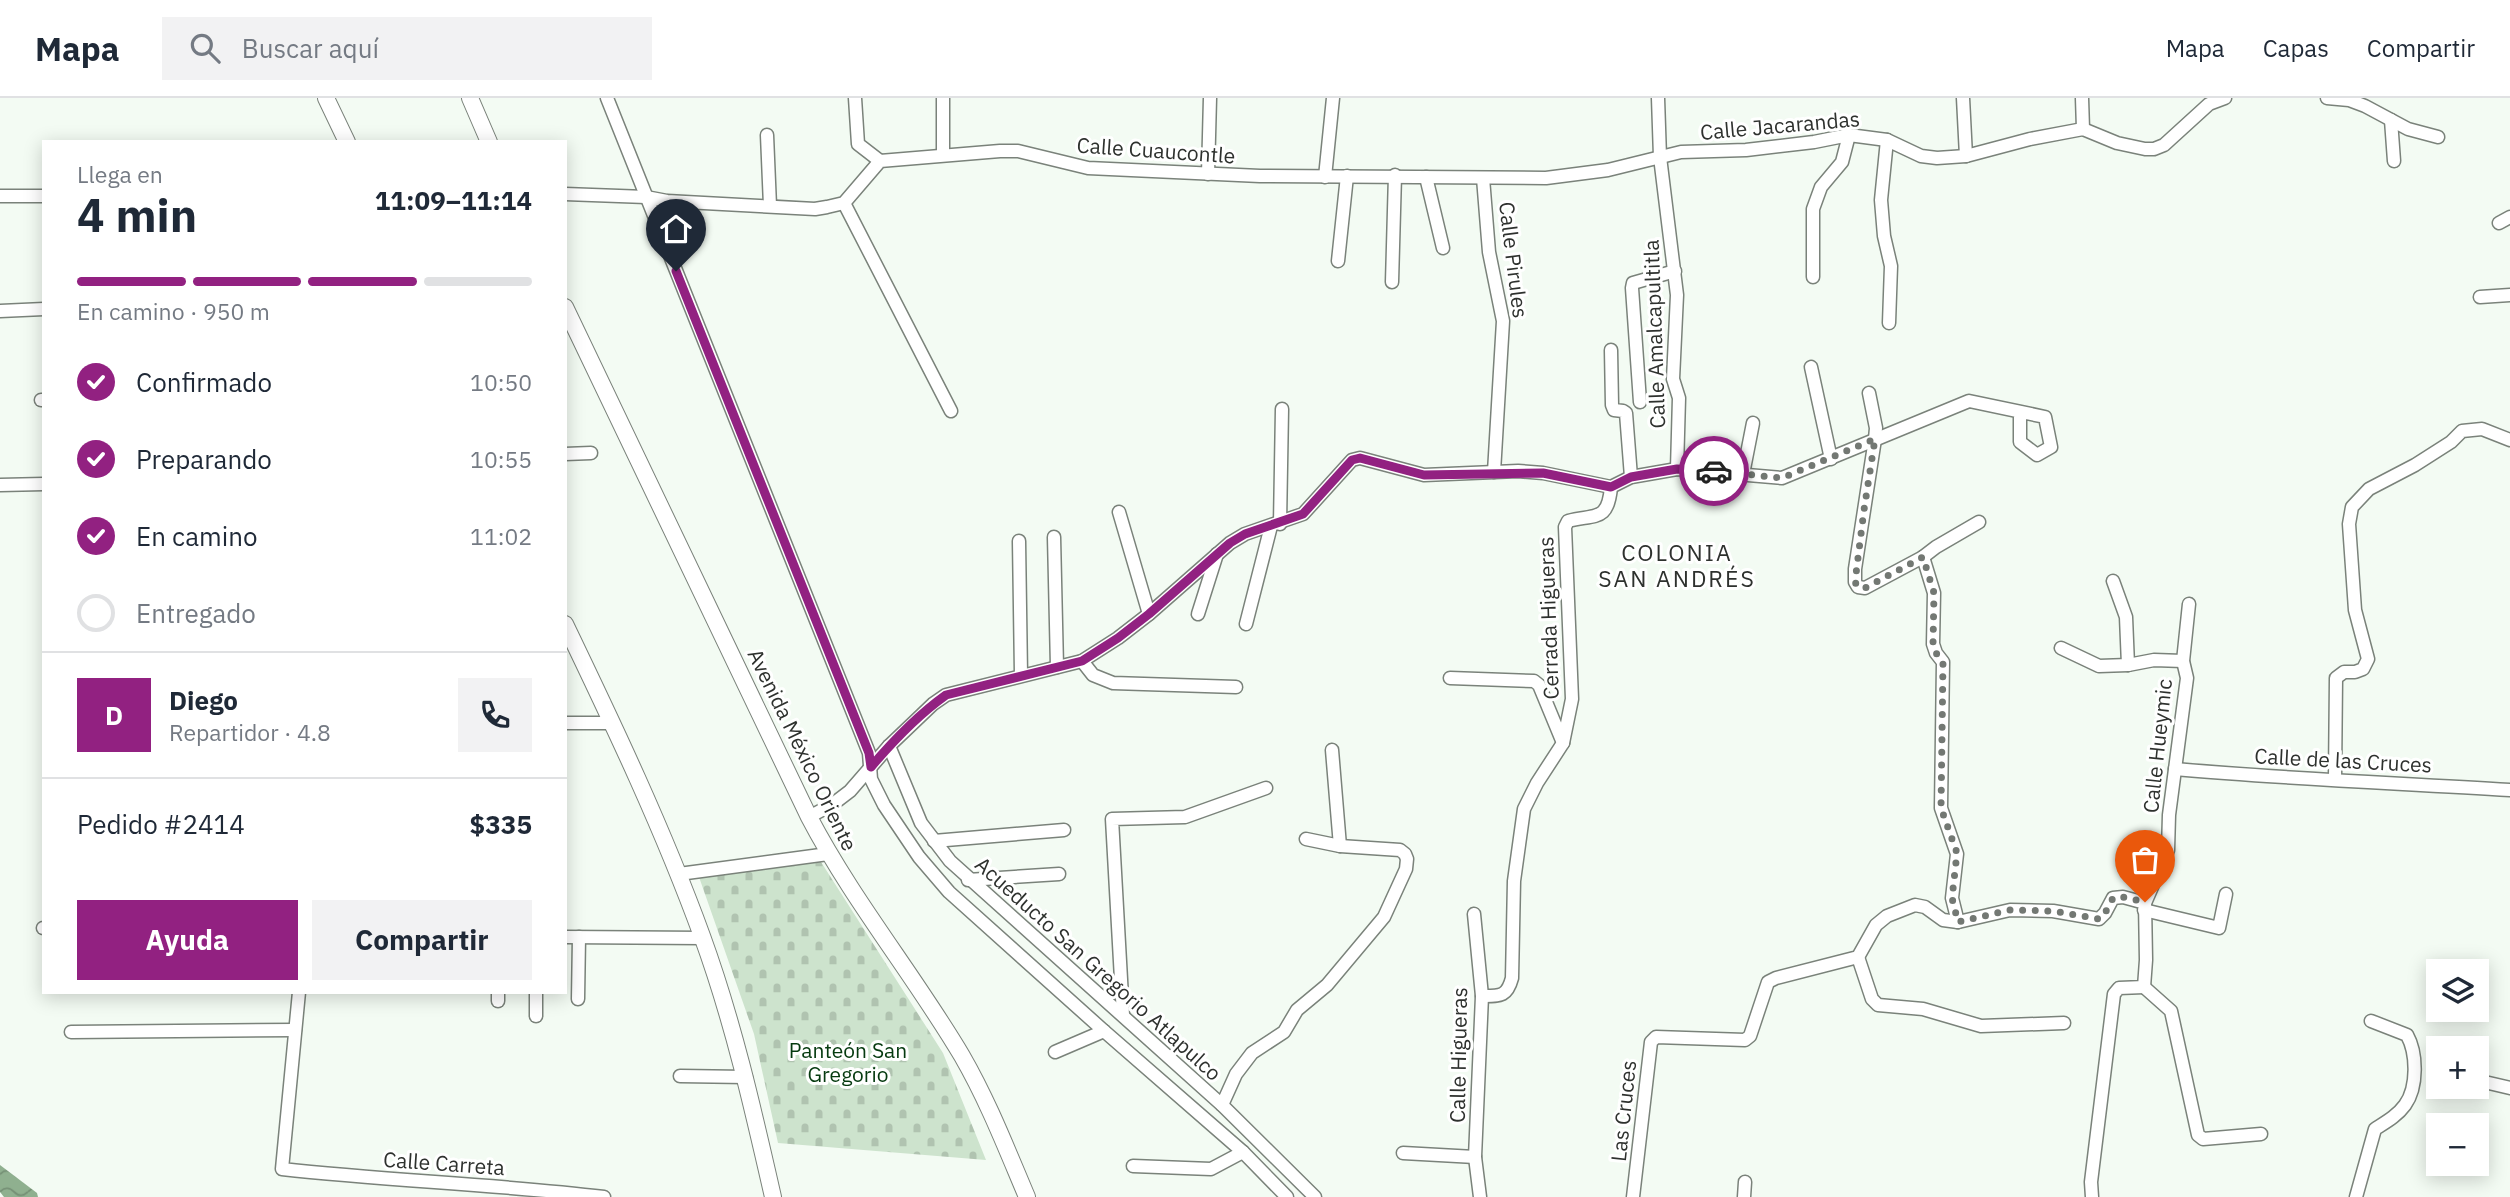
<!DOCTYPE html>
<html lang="es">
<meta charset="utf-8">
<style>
body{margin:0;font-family:"IBM Plex Sans",sans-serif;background:#f2f2f3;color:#1f2937;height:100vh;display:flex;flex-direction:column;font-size:26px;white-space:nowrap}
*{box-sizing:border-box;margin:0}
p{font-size:23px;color:#747a83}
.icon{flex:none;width:38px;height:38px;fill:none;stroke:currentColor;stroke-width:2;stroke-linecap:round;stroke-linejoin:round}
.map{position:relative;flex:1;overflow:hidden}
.drawer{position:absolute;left:42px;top:42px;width:525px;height:854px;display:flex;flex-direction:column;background:#fff;border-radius:0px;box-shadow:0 4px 18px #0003}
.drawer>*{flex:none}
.tools{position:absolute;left:2426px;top:861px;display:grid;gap:14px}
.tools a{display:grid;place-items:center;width:63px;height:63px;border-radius:0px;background:#fff;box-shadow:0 4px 18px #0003;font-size:35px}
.pin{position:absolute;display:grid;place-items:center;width:60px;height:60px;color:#fff;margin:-72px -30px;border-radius:50% 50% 50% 0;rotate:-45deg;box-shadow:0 0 7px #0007}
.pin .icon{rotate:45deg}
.courier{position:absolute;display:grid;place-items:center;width:70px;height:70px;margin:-35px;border:5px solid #922181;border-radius:50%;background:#fff;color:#222;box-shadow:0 2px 9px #0007}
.overview em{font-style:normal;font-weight:800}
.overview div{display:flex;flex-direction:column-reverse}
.overview{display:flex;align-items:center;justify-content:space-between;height:119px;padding:0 35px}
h1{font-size:46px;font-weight:800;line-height:52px}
.bar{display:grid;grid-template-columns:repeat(4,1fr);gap:10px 7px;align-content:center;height:84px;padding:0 35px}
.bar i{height:9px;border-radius:5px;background:#e0e1e3}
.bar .on{background:#922181}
.bar p{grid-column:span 4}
.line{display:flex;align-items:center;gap:18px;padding:0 35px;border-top:2px solid #e0e1e3}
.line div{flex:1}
.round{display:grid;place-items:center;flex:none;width:74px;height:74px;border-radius:0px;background:#f2f2f3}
ol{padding:0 35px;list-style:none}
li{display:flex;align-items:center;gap:21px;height:77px}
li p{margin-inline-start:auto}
li .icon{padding:7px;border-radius:50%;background:#922181;color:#fff;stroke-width:4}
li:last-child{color:#747a83}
li i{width:38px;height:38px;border:4px solid #e0e1e3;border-radius:50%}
.button{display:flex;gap:14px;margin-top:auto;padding:14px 35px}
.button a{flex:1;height:80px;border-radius:0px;background:#922181;color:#fff;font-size:28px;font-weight:800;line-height:80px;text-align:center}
.button a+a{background:#f2f2f3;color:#1f2937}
header{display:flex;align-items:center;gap:42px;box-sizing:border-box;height:98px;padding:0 35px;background:#fff;border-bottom:2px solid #e0e1e3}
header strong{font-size:33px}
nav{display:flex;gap:38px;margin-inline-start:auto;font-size:24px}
.search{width:490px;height:63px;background:#f2f2f3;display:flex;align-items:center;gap:18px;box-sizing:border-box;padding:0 24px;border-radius:0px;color:#747a83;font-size:26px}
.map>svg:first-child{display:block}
.cemetery{fill:url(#cemetery-stones)}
.water{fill:url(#water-waves)}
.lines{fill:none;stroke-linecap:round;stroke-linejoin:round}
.minor-casing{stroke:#7a827a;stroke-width:15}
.major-casing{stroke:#7a827a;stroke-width:18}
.minor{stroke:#fff;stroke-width:12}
.major{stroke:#fff;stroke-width:16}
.done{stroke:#737873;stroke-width:7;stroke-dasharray:0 12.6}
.route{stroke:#922181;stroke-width:9}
.labels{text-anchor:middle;stroke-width:6;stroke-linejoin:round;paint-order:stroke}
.street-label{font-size:21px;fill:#2e312e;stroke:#fff}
.park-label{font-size:21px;fill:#053a0f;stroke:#fff}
.neighbourhood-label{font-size:23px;letter-spacing:2px;fill:#2e312e;stroke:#fff}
</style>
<header>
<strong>Mapa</strong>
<div class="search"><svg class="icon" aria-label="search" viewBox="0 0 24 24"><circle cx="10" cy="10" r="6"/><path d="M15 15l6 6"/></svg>Buscar aquí</div>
<nav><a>Mapa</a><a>Capas</a><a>Compartir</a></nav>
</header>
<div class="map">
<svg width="2510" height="1099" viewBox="0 0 2510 1099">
<defs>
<pattern id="cemetery-stones" width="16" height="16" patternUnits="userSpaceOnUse" patternTransform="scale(1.75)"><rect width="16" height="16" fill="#cde3cd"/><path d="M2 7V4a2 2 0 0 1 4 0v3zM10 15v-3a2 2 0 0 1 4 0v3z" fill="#b0c3b0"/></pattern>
<pattern id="water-waves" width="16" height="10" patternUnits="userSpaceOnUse" patternTransform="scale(1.75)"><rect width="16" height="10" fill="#8fb08f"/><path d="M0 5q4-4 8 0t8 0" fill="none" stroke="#759075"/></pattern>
</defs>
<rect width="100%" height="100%" fill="#f3fbf3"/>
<path class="cemetery" d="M821,764L943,955L986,1062L778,1045L754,936L699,779Z"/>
<path class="water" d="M0,1067L37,1095L38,1099H4L0,1094Z"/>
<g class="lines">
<defs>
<g id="minor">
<path d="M607,0L869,655L871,681L884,707L919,759L949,794L1104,933L1243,1054L1287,1099"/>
<path d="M855,0L858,46L880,63"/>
<path d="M943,0V57"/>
<path d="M1658,0L1660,59L1677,197L1673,281L1679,300L1677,371"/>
<path d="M1963,0L1966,58"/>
<path d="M2082,0L2083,31"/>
<path d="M2327,0L2349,2L2365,8L2408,31L2438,39"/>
<path d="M2391,22L2394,63"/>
<path d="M767,37L770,108"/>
<path d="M1887,42L1881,102L1884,138L1891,168L1889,225"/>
<path d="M1208,76L1210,0"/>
<path d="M1325,79L1333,0"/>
<path d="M1426,79L1443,150"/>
<path d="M1483,80L1489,154L1503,223L1494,374"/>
<path d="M565,96L646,99L667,103L815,111L827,109L844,105L880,63L1000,53H1018L1088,70L1260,78L1546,80L1608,72L1681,54L1746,52L1814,44L1849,37L1887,42L1921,58L1937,60L1966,58L2030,41L2083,31L2117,45L2145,51H2154L2164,47L2209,6L2225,0"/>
<path d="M0,98H44"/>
<path d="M844,105L951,313"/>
<path d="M2499,125L2510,119"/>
<path d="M1338,163L1347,78"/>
<path d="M1813,179V111L1821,89L1842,64L1849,37"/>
<path d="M1392,184L1395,77"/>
<path d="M2480,199L2510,197"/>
<path d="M0,213L44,211"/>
<path d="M1611,252L1612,307L1614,312L1623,313L1626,315L1631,379"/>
<path d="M1811,269L1831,361"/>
<path d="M1869,295L1876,330L1875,341L1855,471V484L1858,489L1865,490L1923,459L1936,449L1979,424"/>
<path d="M41,302H44"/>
<path d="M1640,304L1632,190L1633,185L1675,173"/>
<path d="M565,356L591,355"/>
<path d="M1743,376L1753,325"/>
<path d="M0,387L44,386"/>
<path d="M1119,414L1149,516"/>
<path d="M1280,426L1282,311"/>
<path d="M1054,439L1057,569"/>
<path d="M1019,443L1021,577"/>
<path d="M1923,459L1934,495L1933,546L1936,555L1943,564L1941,710L1957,756L1952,800L1958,824"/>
<path d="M2113,483L2126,519L2128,567"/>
<path d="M1198,516L1217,456"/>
<path d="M1246,526L1271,428"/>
<path d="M2061,550L2099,568L2128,567L2154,562L2183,563"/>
<path d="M1082,563L1093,577L1113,585L1236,589"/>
<path d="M1450,580L1534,583L1539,587L1563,645"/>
<path d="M565,625H612"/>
<path d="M889,648L921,725L950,763L1222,1007L1315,1099"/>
<path d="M1332,652L1340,748"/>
<path d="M2175,671C2286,681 2398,685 2510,692"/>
<path d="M2335,681L2336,580L2344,574H2355L2363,571L2368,561L2355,512L2349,426L2352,409L2369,391L2415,367L2451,344L2462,333L2482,331L2510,342"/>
<path d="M809,719L833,706L850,693L889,648L933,606L946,597L1082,563L1118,540L1149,516L1230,445L1245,436L1303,416L1352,362L1360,360L1424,377L1518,373L1543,375L1611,389L1631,379L1677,371L1782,380L1969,303L2045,319L2051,349L2037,357L2020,344V314"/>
<path d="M934,743L1064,732"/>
<path d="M679,776L828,756"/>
<path d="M968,782L1059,776"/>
<path d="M2144,812L2219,830L2226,796"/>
<path d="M1474,816L1482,898L1475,1059L1480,1099"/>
<path d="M43,830H44"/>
<path d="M565,839L703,840"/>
<path d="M1858,859L1872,901L1878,907L1923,911L1981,928L2064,925"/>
<path d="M2144,889L2171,913L2198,1037L2203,1041L2261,1036"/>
<path d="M299,894L282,1071C389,1083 497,1086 604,1099"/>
<path d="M1482,898C1500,898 1507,899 1512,880L1514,783L1524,711L1537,685L1563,645L1572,601L1565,429L1568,423C1596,416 1608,424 1611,389"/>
<path d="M578,901L579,839"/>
<path d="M498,903V894"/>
<path d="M1123,917L1112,721L1185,719L1266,690"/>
<path d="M536,918V894"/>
<path d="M71,934L295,932"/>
<path d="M1055,954L1104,933"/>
<path d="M680,978L746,979"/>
<path d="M2476,982L2510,990"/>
<path d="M1222,1007L1236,976L1252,955L1284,934L1297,912L1327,887L1384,819L1406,771L1407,761L1405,756L1400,752L1340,748L1306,741"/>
<path d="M1403,1055L1475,1059"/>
<path d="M1133,1068L1211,1071L1243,1054"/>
<path d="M1633,1099L1651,944L1656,939L1745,942L1750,938L1768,884L1776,880L1858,859L1876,827L1887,818L1915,807L1925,809L1943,822L1958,824L2010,812L2053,813L2099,821L2105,815L2113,800L2123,799L2145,805"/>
<path d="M1744,1099L1745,1084"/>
<path d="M2092,1099L2091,1084L2114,896L2119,890L2144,889L2146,862L2145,805L2168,752L2169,717L2187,580L2183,563L2189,506"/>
<path d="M2356,1099L2375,1031C2386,1024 2397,1018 2405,1007C2418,989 2417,955 2407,937L2371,923"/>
</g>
<g id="major">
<path d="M326,0L347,44"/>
<path d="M470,0L489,44"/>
<path d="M565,209L809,719C853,803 914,877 962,958C988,1003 1007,1052 1027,1099"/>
<path d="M565,526C614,628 663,731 702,838C733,923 753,1011 773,1099"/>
</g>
</defs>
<use href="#minor" class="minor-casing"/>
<use href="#major" class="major-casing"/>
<use href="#minor" class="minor"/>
<use href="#major" class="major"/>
</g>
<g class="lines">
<path class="done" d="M1714,373L1782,380L1875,341L1864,412L1855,484L1858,489L1865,490L1923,459L1934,495L1933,546L1936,555L1943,564L1941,710L1957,755L1952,800L1958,824L2010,812L2053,813L2099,821L2105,815L2113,800L2123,799L2145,804"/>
<path class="route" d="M676,173L869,655L871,669C893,643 918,617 946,597L1082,563L1118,540L1149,516L1230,445L1245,436L1303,416L1352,362L1360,360L1424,377L1543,375L1611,389L1631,379L1677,371L1714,373"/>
</g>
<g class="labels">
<g class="street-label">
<text transform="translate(1780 28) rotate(-5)" y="7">Calle Jacarandas</text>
<text transform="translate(1156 53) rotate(4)" y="7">Calle Cuaucontle</text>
<text transform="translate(1513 162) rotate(83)" y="7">Calle Pirules</text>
<text transform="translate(1655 236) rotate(-92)" y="7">Calle Amalcapultitla</text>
<text transform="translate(1549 520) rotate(-92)" y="7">Cerrada Higueras</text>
<text transform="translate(2158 648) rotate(-84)" y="7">Calle Hueymic</text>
<text transform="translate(802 652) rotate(64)" y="7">Avenida México Oriente</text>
<text transform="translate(2343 663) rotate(3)" y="7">Calle de las Cruces</text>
<text transform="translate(1098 871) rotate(42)" y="7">Acueducto San Gregorio Atlapulco</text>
<text transform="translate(1459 957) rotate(-89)" y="7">Calle Higueras</text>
<text transform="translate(1624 1013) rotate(-84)" y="7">Las Cruces</text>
<text transform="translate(444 1066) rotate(4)" y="7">Calle Carreta</text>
</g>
<g class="park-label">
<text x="848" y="960">Panteón San<tspan x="848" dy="24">Gregorio</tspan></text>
</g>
<g class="neighbourhood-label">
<text x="1677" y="463">COLONIA<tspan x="1677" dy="26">SAN ANDRÉS</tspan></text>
</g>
</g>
</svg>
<div class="tools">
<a><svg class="icon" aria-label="layers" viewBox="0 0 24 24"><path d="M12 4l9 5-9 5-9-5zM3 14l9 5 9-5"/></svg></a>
<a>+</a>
<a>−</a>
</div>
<div class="pin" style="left:2145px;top:804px;background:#ea580c"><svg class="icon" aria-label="bag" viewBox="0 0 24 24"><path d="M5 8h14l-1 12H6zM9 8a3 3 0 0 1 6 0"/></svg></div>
<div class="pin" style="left:676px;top:173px;background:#1f2937"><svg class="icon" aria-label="home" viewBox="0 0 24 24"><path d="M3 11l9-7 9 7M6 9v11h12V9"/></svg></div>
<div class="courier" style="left:1714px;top:373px"><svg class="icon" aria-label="car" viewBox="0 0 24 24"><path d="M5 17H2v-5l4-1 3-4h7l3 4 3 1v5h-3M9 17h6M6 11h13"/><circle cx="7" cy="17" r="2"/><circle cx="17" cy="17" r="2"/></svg></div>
<section class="drawer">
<div class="overview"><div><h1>4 min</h1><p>Llega en</p></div><em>11:09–11:14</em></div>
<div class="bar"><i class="on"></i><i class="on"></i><i class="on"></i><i></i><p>En camino · 950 m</p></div>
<ol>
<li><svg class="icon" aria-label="check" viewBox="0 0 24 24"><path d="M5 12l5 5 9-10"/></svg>Confirmado<p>10:50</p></li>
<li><svg class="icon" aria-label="check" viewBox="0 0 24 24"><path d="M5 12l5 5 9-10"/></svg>Preparando<p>10:55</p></li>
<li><svg class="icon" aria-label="check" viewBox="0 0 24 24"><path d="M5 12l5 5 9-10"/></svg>En camino<p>11:02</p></li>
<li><i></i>Entregado</li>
</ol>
<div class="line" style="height:126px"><b class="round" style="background:#922181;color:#fff">D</b><div><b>Diego</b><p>Repartidor · 4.8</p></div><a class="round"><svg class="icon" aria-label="phone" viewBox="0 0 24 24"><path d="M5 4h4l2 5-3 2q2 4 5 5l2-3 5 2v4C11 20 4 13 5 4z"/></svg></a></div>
<div class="line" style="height:91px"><div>Pedido #2414</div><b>$335</b></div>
<div class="button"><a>Ayuda</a><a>Compartir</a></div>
</section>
</div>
